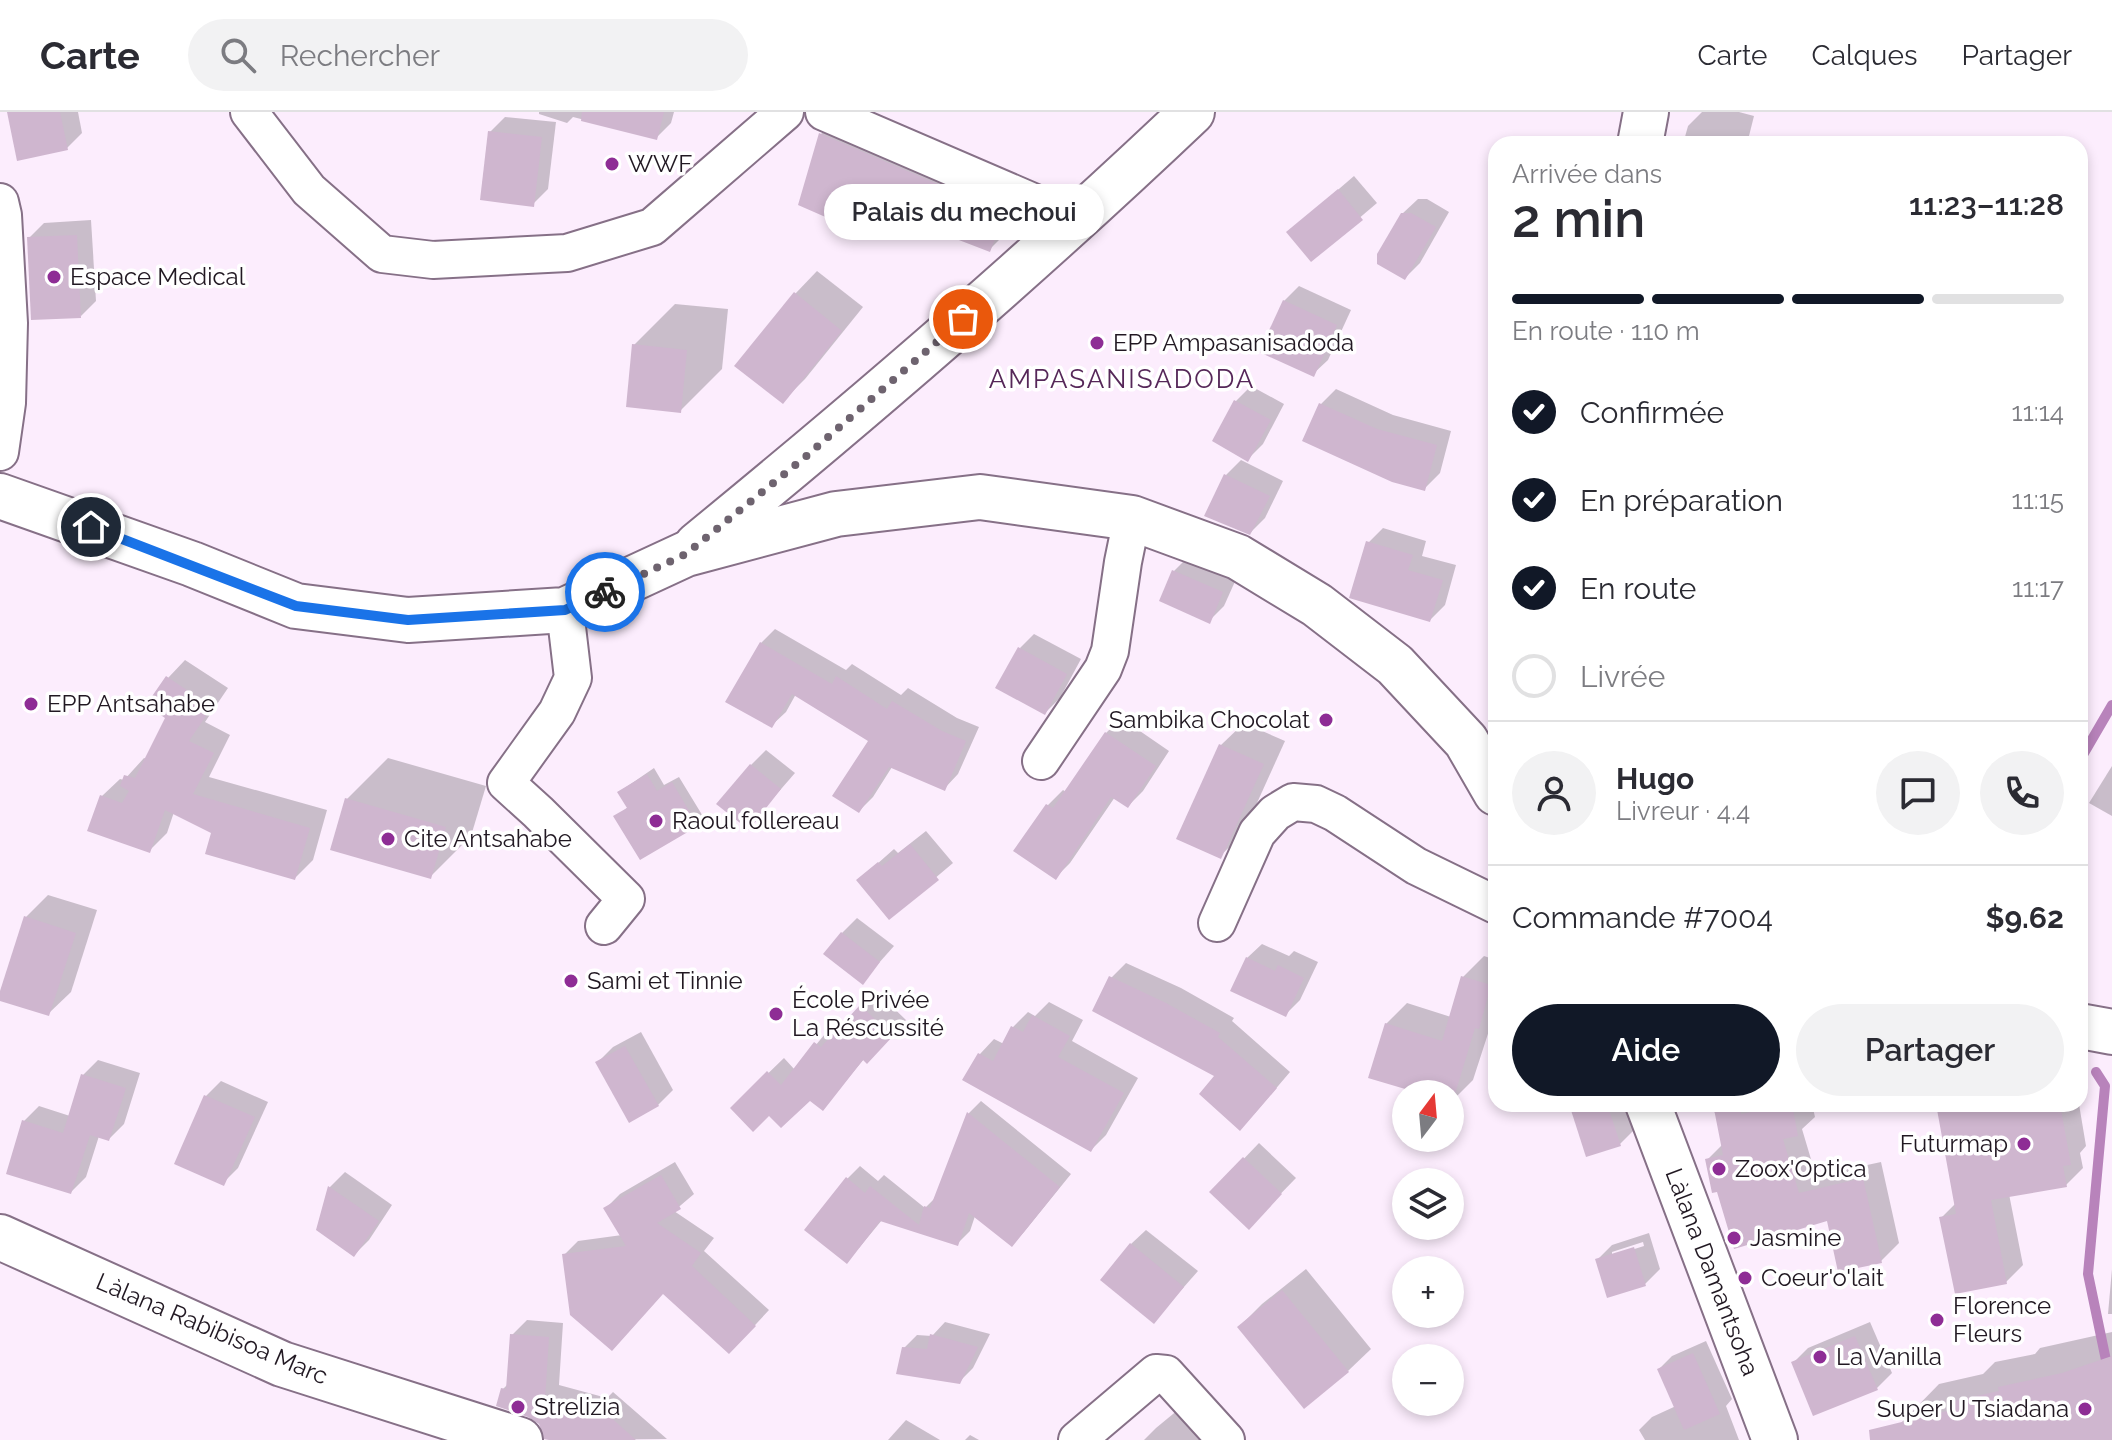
<!DOCTYPE html>
<html lang="fr">
<meta charset="utf-8">
<style>
body{margin:0;font-family:Raleway,sans-serif;background:#f2f2f3;color:#2b2b33;height:100vh;display:flex;flex-direction:column;font-size:30px;white-space:nowrap}
*{box-sizing:border-box;margin:0}
p{font-size:26px;color:#7c7c81}
.icon{flex:none;width:44px;height:44px;fill:none;stroke:currentColor;stroke-width:2;stroke-linecap:round;stroke-linejoin:round}
.map{position:relative;flex:1;overflow:hidden}
.panel{position:absolute;left:1488px;top:24px;width:600px;height:976px;display:flex;flex-direction:column;background:#fff;border-radius:24px;box-shadow:0 4px 12px #0003}
.panel>*{flex:none}
.needle{width:52px;rotate:16deg}
.buttons{position:absolute;left:1392px;top:968px;display:grid;gap:16px}
.buttons a{display:grid;place-items:center;width:72px;height:72px;border-radius:50%;background:#fff;box-shadow:0 4px 12px #0003;font-size:40px}
.pin{position:absolute;display:grid;place-items:center;width:68px;height:68px;color:#fff;margin:-34px;border:4px solid #fff;border-radius:50%;box-shadow:0 2px 8px #0007}
.courier{position:absolute;display:grid;place-items:center;width:80px;height:80px;margin:-40px;border:6px solid #1a73e8;border-radius:50%;background:#fff;color:#222;box-shadow:0 2px 10px #0007}
.bubble{position:absolute;height:56px;border-radius:28px;background:#fff;box-shadow:0 4px 12px #0003;font-size:26px;font-weight:600;line-height:56px;text-align:center}
.summary em{font-style:normal;font-weight:600}
.summary div{display:flex;flex-direction:column-reverse}
.summary{display:flex;align-items:center;justify-content:space-between;height:136px;padding:0 24px}
h1{font-size:52px;font-weight:600;line-height:60px}
.bar{display:grid;grid-template-columns:repeat(4,1fr);gap:12px 8px;align-content:center;height:96px;padding:0 24px}
.bar i{height:10px;border-radius:6px;background:#e1e1e2}
.bar .active{background:#111827}
.bar p{grid-column:span 4}
.line{display:flex;align-items:center;gap:20px;padding:0 24px;border-top:2px solid #e1e1e2}
.line div{flex:1}
.round{display:grid;place-items:center;flex:none;width:84px;height:84px;border-radius:42px;background:#f2f2f3}
ol{padding:0 24px;list-style:none}
li{display:flex;align-items:center;gap:24px;height:88px}
li p{margin-inline-start:auto}
li .icon{padding:8px;border-radius:50%;background:#111827;color:#fff;stroke-width:4}
li:last-child{color:#7c7c81}
li i{width:44px;height:44px;border:4px solid #e1e1e2;border-radius:50%}
.cta{display:flex;gap:16px;margin-top:auto;padding:16px 24px}
.cta a{flex:1;height:92px;border-radius:48px;background:#111827;color:#fff;font-size:32px;font-weight:600;line-height:92px;text-align:center}
.cta a+a{background:#f2f2f3;color:#2b2b33}
header{display:flex;align-items:center;gap:48px;box-sizing:border-box;height:112px;padding:0 40px;background:#fff;border-bottom:2px solid #e1e1e2}
header strong{font-size:38px}
nav{display:flex;gap:44px;margin-inline-start:auto;font-size:28px}
.search{width:560px;height:72px;background:#f2f2f3;display:flex;align-items:center;gap:20px;box-sizing:border-box;padding:0 28px;border-radius:44px;color:#7c7c81;font-size:30px}
.map>svg:first-child{display:block}
.shadow{fill:#0003;fill-rule:evenodd}
.lines{fill:none;stroke-linecap:round;stroke-linejoin:round}
.stream{stroke:#b883bb;stroke-width:10}
.building{fill:#cfb6cf}
.street-casing{stroke:#867087;stroke-width:40}
.secondary-casing{stroke:#867087;stroke-width:48}
.street{stroke:#fff;stroke-width:36}
.secondary{stroke:#fff;stroke-width:44}
.done{stroke:#6e636f;stroke-width:8;stroke-dasharray:0 14.4}
.route{stroke:#1a73e8;stroke-width:10}
.poi-dot{fill:#8e2d95;stroke:#fff;stroke-width:3}
.labels{text-anchor:middle;stroke-width:7;stroke-linejoin:round;paint-order:stroke}
.poi-label{font-size:24px;fill:#211822;stroke:#fff;text-anchor:start}
.street-label{font-size:24px;fill:#211822;stroke:#fff}
.neighbourhood-label{font-size:26px;letter-spacing:2px;fill:#562759;stroke:#fff}
</style>
<header>
<strong>Carte</strong>
<div class="search"><svg class="icon" aria-label="search" viewBox="0 0 24 24"><circle cx="10" cy="10" r="6"/><path d="M15 15l6 6"/></svg>Rechercher</div>
<nav><a>Carte</a><a>Calques</a><a>Partager</a></nav>
</header>
<div class="map">
<svg width="2112" height="1328" viewBox="0 0 2112 1328">
<rect width="100%" height="100%" fill="#fcedfd"/>
<g class="shadow">
<path d="M23,0H78L82,21L67,36Z"/>
<path d="M539,0H674L671,11L656,26L573,5L567,11L539,2Z"/>
<path d="M1702,0H1739L1754,4L1747,32H1683L1688,14Z"/>
<path d="M840,2L1024,81L1009,118L989,138L865,92L846,111L801,92L821,22Z"/>
<path d="M505,5L556,10L548,77L533,92L490,20Z"/>
<path d="M1354,64L1377,91L1311,147L1289,120Z"/>
<path d="M1418,87H1427L1449,100L1420,151L1405,166L1402,102Z"/>
<path d="M91,108L96,189L81,204L29,126L44,111Z"/>
<path d="M817,159L863,195L805,267L782,290L795,182Z"/>
<path d="M1299,174L1351,198L1328,248L1313,262L1284,189Z"/>
<path d="M675,192L728,197L722,257L680,299L634,233Z"/>
<path d="M1251,274L1284,292L1263,332L1248,347L1215,328L1236,289Z"/>
<path d="M1336,277L1393,303L1451,319L1440,361L1425,376L1305,328L1321,292Z"/>
<path d="M1241,348L1283,369L1265,406L1250,421L1226,363Z"/>
<path d="M1383,416L1426,429L1422,444L1456,453L1445,493L1430,508L1368,431Z"/>
<path d="M1189,444L1237,465L1224,494L1209,509L1174,459Z"/>
<path d="M775,517L846,558L852,552L901,583L908,576L957,606L979,615L958,662L944,677L892,655L873,685L859,699L871,629L796,582L786,600L771,614L761,531Z"/>
<path d="M1034,522L1081,547L1060,586L1045,601L1020,536Z"/>
<path d="M185,548L228,576L205,610L230,623L209,665L327,698L313,748L295,766L174,700L167,721L149,739L102,684L120,667L124,668L144,646L147,647L168,605V566Z"/>
<path d="M1121,606L1169,639L1143,679L1128,694L1115,685L1070,751L1055,766L1048,693L1063,678L1066,680L1106,621Z"/>
<path d="M1244,611L1285,629L1243,722L1220,744L1221,633Z"/>
<path d="M766,638L795,661L748,715L751,653Z"/>
<path d="M388,646L486,674L471,724L430,765L347,687Z"/>
<path d="M2112,654V704L2089,691Z"/>
<path d="M654,656L664,673L679,665L704,706L697,712L616,705L628,695L619,680Z"/>
<path d="M926,719L953,751L889,805L859,768L894,737L898,741Z"/>
<path d="M48,783L97,798L71,880L48,902L0,887L26,805Z"/>
<path d="M857,806L894,834L862,870L842,821Z"/>
<path d="M1262,832L1289,844L1294,839L1318,850L1300,888L1285,903L1247,846Z"/>
<path d="M1484,844L1496,848V897L1473,968L1452,989L1450,982H1428L1386,912L1407,891L1451,905L1463,865Z"/>
<path d="M1126,851L1181,876L1234,906L1232,909L1290,960L1255,1001L1111,866Z"/>
<path d="M877,880L906,908L867,949L864,947L823,996L810,986L769,1002L732,996L784,946L795,958L830,916L837,921Z"/>
<path d="M1049,890L1083,908L1072,929L1138,966L1106,1023L1091,1038L965,967L980,942L994,927L1004,932L1013,915L1028,900L1035,904Z"/>
<path d="M641,920L673,978L658,993L598,950L613,935Z"/>
<path d="M98,948L140,961L124,1012L109,1027L99,1024L86,1065L71,1080L24,1009L39,994L70,1004L83,963Z"/>
<path d="M221,969L268,990L238,1056L223,1071L206,984Z"/>
<path d="M981,989L1071,1062L1024,1120L1012,1133L975,1104L970,1119L958,1131L882,1108L859,1136L847,1067L860,1054L878,1069L884,1063L925,1096L937,1084L969,1001Z"/>
<path d="M1574,992H1627L1635,1017L1620,1032Z"/>
<path d="M1703,992H1812L1815,1005L1802,1017L1816,1064L1881,1050L1899,1131L1881,1149L1828,1107L1707,1048L1723,1032L1717,1002Z"/>
<path d="M1938,992H2079L2086,1034L2080,1041L2083,1056L2066,1073L2009,1082L2023,1153L2006,1170L1942,1105L1956,1091Z"/>
<path d="M1259,1031L1296,1066L1263,1100L1212,1080Z"/>
<path d="M675,1050L694,1082L674,1099L714,1126L704,1139L769,1198L743,1226L664,1180L564,1143L578,1129L622,1123L606,1096L620,1082Z"/>
<path d="M345,1060L392,1093L369,1128L354,1143L318,1117L330,1075Z"/>
<path d="M1146,1118L1198,1159L1154,1209L1131,1132Z"/>
<path d="M1649,1121L1660,1157L1645,1172L1597,1148L1612,1133ZM1643,1130L1644,1134L1612,1144V1140Z"/>
<path d="M1306,1157L1371,1237L1348,1259L1239,1215L1262,1192Z"/>
<path d="M2112,1157V1202H2108Z"/>
<path d="M527,1208L563,1211L559,1273L607,1286L613,1280L667,1327L557,1328L503,1277L509,1271L512,1223Z"/>
<path d="M945,1210L990,1222L973,1256L960,1269L904,1236L917,1223L932,1224Z"/>
<path d="M1870,1210L1892,1261L1877,1276L1793,1251L1808,1236Z"/>
<path d="M2112,1220V1328H1903L1900,1312L1939,1272L1983,1262L1995,1250L2035,1242L2040,1236Z"/>
<path d="M1706,1229L1732,1287L1726,1294L1739,1328H1645L1639,1318L1652,1305L1676,1294L1659,1257L1672,1244Z"/>
<path d="M1190,1288L1208,1328H1144L1156,1316Z"/>
<path d="M906,1308L940,1328H888Z"/>
<path d="M970,1323L979,1328H965Z"/>
</g>
<g class="lines">
<g class="stream">
<path d="M2080,648L2112,593"/>
<path d="M2096,960L2105,974L2088,1162L2112,1277"/>
</g>
</g>
<g class="building">
<path d="M7,0H60L68,38L17,49Z"/>
<path d="M582,0H664L657,28L581,9Z"/>
<path d="M488,19L542,25L534,95L480,88Z"/>
<path d="M819,21L1005,101L990,140L855,88L846,114L798,93Z"/>
<path d="M1338,77L1363,108L1311,150L1286,120Z"/>
<path d="M1401,101H1411L1436,115L1405,168L1377,152V142Z"/>
<path d="M77,123L81,206L31,208L27,125Z"/>
<path d="M794,180L842,219L783,292L734,254Z"/>
<path d="M1283,188L1337,213L1314,265L1259,240Z"/>
<path d="M632,232L687,238L681,301L626,295Z"/>
<path d="M1234,288L1271,308L1248,350L1212,329Z"/>
<path d="M1319,291L1377,317L1437,333L1425,379L1392,370L1302,329Z"/>
<path d="M1224,362L1270,384L1250,423L1204,404Z"/>
<path d="M1366,429L1413,443L1408,458L1443,468L1430,510L1349,486Z"/>
<path d="M1172,458L1223,480L1210,512L1159,489Z"/>
<path d="M760,530L832,572L836,564L887,597L892,589L942,619L966,629L945,679L889,655L859,701L832,684L868,629L792,582L772,616L725,590Z"/>
<path d="M1018,535L1067,562L1045,603L995,576Z"/>
<path d="M166,564L212,595L189,629L214,641L193,682L310,716L295,768L205,742L211,721L165,698L150,741L87,719L100,683L122,691L129,679L120,674L124,663L135,666L165,606L146,593Z"/>
<path d="M1105,620L1156,654L1128,696L1111,685L1056,768L1013,739L1046,692L1053,696Z"/>
<path d="M1219,632L1264,652L1221,747L1176,727Z"/>
<path d="M750,652L781,677L749,718L716,692Z"/>
<path d="M647,662L657,679L672,670L698,714L640,748L613,704L627,696L617,680Z"/>
<path d="M345,686L446,715L431,767L330,738Z"/>
<path d="M910,732L939,768L889,808L856,768L878,750L882,754Z"/>
<path d="M24,804L76,821L49,904L0,889V879Z"/>
<path d="M841,820L880,850L863,873L823,842Z"/>
<path d="M1246,845L1275,859L1278,853L1304,866L1286,905L1230,879Z"/>
<path d="M1109,864L1166,891L1220,921L1218,925L1277,976L1240,1019L1199,982L1214,964L1092,899Z"/>
<path d="M1461,864L1491,873L1479,917L1475,916L1455,982H1422L1368,966L1385,911L1442,929Z"/>
<path d="M860,893L893,924L867,952L863,948L823,999L810,989L781,1016L769,1004L753,1020L730,996L767,959L781,973L814,930L821,935Z"/>
<path d="M1032,903L1070,924L1058,945L1124,981L1091,1040L962,968L978,941L993,949L1011,914L1023,920Z"/>
<path d="M625,934L659,994L629,1011L595,950Z"/>
<path d="M81,962L126,976L109,1029L90,1023L71,1082L6,1062L22,1008L63,1021Z"/>
<path d="M204,983L255,1005L224,1074L174,1052Z"/>
<path d="M1569,992H1607L1621,1034L1586,1045Z"/>
<path d="M1713,992H1739L1741,1002L1792,992L1798,1024L1783,1027L1799,1081L1863,1066L1882,1151L1838,1160L1827,1109L1734,1137L1717,1080L1712,1081L1705,1047L1723,1043Z"/>
<path d="M1936,992H1984L1986,1000L2035,992H2060L2071,1053L2063,1054L2067,1075L1991,1088L2007,1172L1955,1182L1939,1105L1956,1102Z"/>
<path d="M967,1000L1060,1075L1012,1135L969,1101L958,1134L880,1109L847,1152L804,1118L846,1065L865,1081L870,1074L919,1113L924,1094L930,1096Z"/>
<path d="M1243,1045L1282,1082L1249,1118L1209,1080Z"/>
<path d="M661,1063L681,1097L657,1111L701,1141L692,1154L756,1214L729,1242L663,1182L612,1239L570,1203L562,1142L626,1134L603,1096Z"/>
<path d="M328,1074L379,1109L354,1145L316,1118Z"/>
<path d="M1130,1131L1184,1175L1154,1212L1100,1168Z"/>
<path d="M1634,1135L1646,1174L1607,1186L1595,1147Z"/>
<path d="M1282,1178L1349,1260L1304,1297L1237,1215Z"/>
<path d="M510,1222L549,1225L545,1288L591,1300L597,1293L636,1328H549L544,1327L539,1312L528,1305L496,1294L501,1276L506,1277Z"/>
<path d="M930,1222L978,1235L960,1272L896,1262L902,1235L927,1237Z"/>
<path d="M1855,1224L1878,1278L1813,1304L1791,1250Z"/>
<path d="M1693,1241L1720,1302L1684,1318L1657,1257Z"/>
<path d="M2112,1244V1328H1870L1869,1318L1955,1297L1953,1289L1999,1279L1998,1275L2062,1261Z"/>
</g>
<g class="lines">
<defs>
<g id="street">
<path d="M249,0L309,78L382,142L433,148L567,141L652,115L785,0"/>
<path d="M824,0L1077,109"/>
<path d="M0,90L3,103L9,211L7,291L0,340"/>
<path d="M565,498L573,566L557,600L506,671L538,700L626,787L604,814"/>
<path d="M1041,649L1103,557L1110,539L1123,450L1132,406"/>
<path d="M1217,811L1257,721L1275,701L1293,690L1316,692L1335,701L1416,754L1496,793"/>
<path d="M1077,1328L1156,1261L1166,1262L1226,1328"/>
</g>
<g id="secondary">
<path d="M1640,32L1646,0"/>
<path d="M0,384L192,452L296,494L408,508L565,498L686,442L836,402L980,385L1132,406L1238,445L1317,493L1395,553L1466,629L1496,681"/>
<path d="M697,433C867,294 1033,151 1192,0"/>
<path d="M2080,914L2112,920"/>
<path d="M1648,992L1775,1328"/>
<path d="M0,1125L282,1252L520,1328"/>
</g>
</defs>
<use href="#street" class="street-casing"/>
<use href="#secondary" class="secondary-casing"/>
<use href="#street" class="street"/>
<use href="#secondary" class="secondary"/>
</g>
<g class="lines">
<path class="done" d="M605,480L686,442L804,346L963,207"/>
<path class="route" d="M91,415L296,494L408,508L565,498L605,480"/>
</g>
<g class="poi-dot">
<circle cx="612" cy="52" r="8"/>
<circle cx="54" cy="165" r="8"/>
<circle cx="1097" cy="231" r="8"/>
<circle cx="31" cy="592" r="8"/>
<circle cx="1326" cy="608" r="8"/>
<circle cx="656" cy="709" r="8"/>
<circle cx="388" cy="727" r="8"/>
<circle cx="571" cy="869" r="8"/>
<circle cx="776" cy="902" r="8"/>
<circle cx="2024" cy="1032" r="8"/>
<circle cx="1719" cy="1057" r="8"/>
<circle cx="1734" cy="1126" r="8"/>
<circle cx="1745" cy="1166" r="8"/>
<circle cx="1937" cy="1208" r="8"/>
<circle cx="1820" cy="1245" r="8"/>
<circle cx="518" cy="1295" r="8"/>
<circle cx="2085" cy="1297" r="8"/>
</g>
<g class="labels">
<g class="poi-label">
<text x="628" y="60">WWF</text>
<text x="70" y="173">Espace Medical</text>
<text x="1113" y="239">EPP Ampasanisadoda</text>
<text x="47" y="600">EPP Antsahabe</text>
<text x="1310" y="616" text-anchor="end">Sambika Chocolat</text>
<text x="672" y="717">Raoul follereau</text>
<text x="404" y="735">Cite Antsahabe</text>
<text x="587" y="877">Sami et Tinnie</text>
<text x="792" y="896">École Privée<tspan x="792" dy="28">La Réscussité</tspan></text>
<text x="2008" y="1040" text-anchor="end">Futurmap</text>
<text x="1735" y="1065">Zoox'Optica</text>
<text x="1750" y="1134">Jasmine</text>
<text x="1761" y="1174">Coeur'o'lait</text>
<text x="1953" y="1202">Florence<tspan x="1953" dy="28">Fleurs</tspan></text>
<text x="1836" y="1253">La Vanilla</text>
<text x="534" y="1303">Strelizia</text>
<text x="2069" y="1305" text-anchor="end">Super U Tsiadana</text>
</g>
<g class="street-label">
<text transform="translate(1712 1160) rotate(69)" y="8">Làlana Damantsoha</text>
<text transform="translate(212 1217) rotate(23)" y="8">Làlana Rabibisoa Marc</text>
</g>
<g class="neighbourhood-label">
<text x="1122" y="276">AMPASANISADODA</text>
</g>
</g>
</svg>
<div class="buttons">
<a><svg class="needle" viewBox="-14 -14 28 28"><path d="M0-13l5 13h-10z" fill="#e53935"/><path d="M0 13l5-13h-10z" fill="#7c7c81"/></svg></a>
<a><svg class="icon" aria-label="layers" viewBox="0 0 24 24"><path d="M12 4l9 5-9 5-9-5zM3 14l9 5 9-5"/></svg></a>
<a>+</a>
<a>−</a>
</div>
<div class="pin" style="left:963px;top:207px;background:#ea580c"><svg class="icon" aria-label="bag" viewBox="0 0 24 24"><path d="M5 8h14l-1 12H6zM9 8a3 3 0 0 1 6 0"/></svg></div>
<div class="pin" style="left:91px;top:415px;background:#1f2937"><svg class="icon" aria-label="home" viewBox="0 0 24 24"><path d="M3 11l9-7 9 7M6 9v11h12V9"/></svg></div>
<div class="courier" style="left:605px;top:480px"><svg class="icon" aria-label="bike" viewBox="0 0 24 24"><circle cx="6" cy="16" r="4"/><circle cx="18" cy="16" r="4"/><path d="M6 16l4-8h5l3 8M10 8l3 8H6M13 5h3"/></svg></div>
<div class="bubble" style="left:824px;top:72px;width:280px">Palais du mechoui</div>
<section class="panel">
<div class="summary"><div><h1>2 min</h1><p>Arrivée dans</p></div><em>11:23–11:28</em></div>
<div class="bar"><i class="active"></i><i class="active"></i><i class="active"></i><i></i><p>En route · 110 m</p></div>
<ol>
<li><svg class="icon" aria-label="check" viewBox="0 0 24 24"><path d="M5 12l5 5 9-10"/></svg>Confirmée<p>11:14</p></li>
<li><svg class="icon" aria-label="check" viewBox="0 0 24 24"><path d="M5 12l5 5 9-10"/></svg>En préparation<p>11:15</p></li>
<li><svg class="icon" aria-label="check" viewBox="0 0 24 24"><path d="M5 12l5 5 9-10"/></svg>En route<p>11:17</p></li>
<li><i></i>Livrée</li>
</ol>
<div class="line" style="height:144px"><a class="round"><svg class="icon" aria-label="person" viewBox="0 0 24 24"><circle cx="12" cy="8" r="4"/><path d="M4 21q1-7 8-7t8 7"/></svg></a><div><b>Hugo</b><p>Livreur · 4.4</p></div><a class="round"><svg class="icon" aria-label="chat" viewBox="0 0 24 24"><path d="M4 5h16v11H9l-5 4z"/></svg></a><a class="round"><svg class="icon" aria-label="phone" viewBox="0 0 24 24"><path d="M5 4h4l2 5-3 2q2 4 5 5l2-3 5 2v4C11 20 4 13 5 4z"/></svg></a></div>
<div class="line" style="height:104px"><div>Commande #7004</div><b>$9.62</b></div>
<div class="cta"><a>Aide</a><a>Partager</a></div>
</section>
</div>
